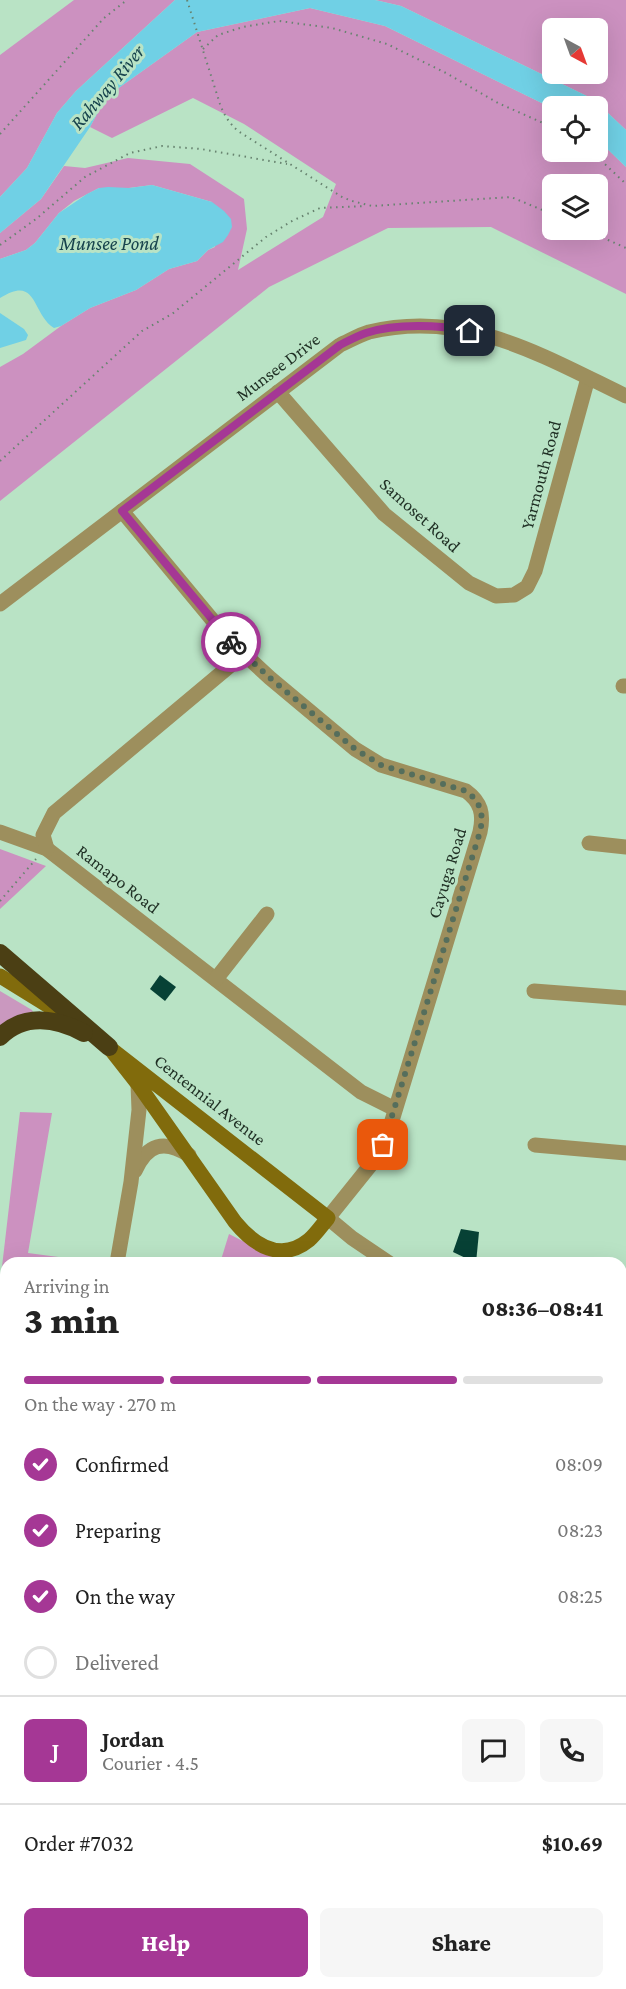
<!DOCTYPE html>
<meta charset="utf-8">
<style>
body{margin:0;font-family:"Crimson Pro",serif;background:#f6f6f6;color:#222;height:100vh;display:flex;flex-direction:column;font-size:22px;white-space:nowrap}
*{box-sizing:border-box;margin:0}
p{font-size:20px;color:#767676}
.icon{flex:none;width:33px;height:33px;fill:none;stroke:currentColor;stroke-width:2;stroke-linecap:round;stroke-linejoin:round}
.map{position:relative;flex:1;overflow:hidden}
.details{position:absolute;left:0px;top:1257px;width:627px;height:732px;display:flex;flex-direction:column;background:#fff;border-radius:18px 18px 0 0;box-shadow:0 6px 24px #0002}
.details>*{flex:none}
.needle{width:39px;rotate:139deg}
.tools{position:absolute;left:542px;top:18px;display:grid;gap:12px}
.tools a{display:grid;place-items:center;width:66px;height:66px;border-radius:9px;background:#fff;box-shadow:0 6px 24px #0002;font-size:30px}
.pin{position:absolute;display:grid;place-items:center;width:51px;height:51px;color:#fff;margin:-26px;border-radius:12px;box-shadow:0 3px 9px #0006}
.courier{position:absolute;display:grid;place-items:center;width:60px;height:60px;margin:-30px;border:4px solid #a53795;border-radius:50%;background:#fff;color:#222;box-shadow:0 2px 8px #0007}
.head em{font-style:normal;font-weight:800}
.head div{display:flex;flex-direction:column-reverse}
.head{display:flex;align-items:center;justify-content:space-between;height:102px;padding:0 24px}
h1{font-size:39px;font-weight:800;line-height:45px}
.bar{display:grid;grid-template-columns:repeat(4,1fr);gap:9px 6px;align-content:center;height:72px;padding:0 24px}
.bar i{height:8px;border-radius:4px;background:#e0e0e0}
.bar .current{background:#a53795}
.bar p{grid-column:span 4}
.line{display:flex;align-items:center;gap:15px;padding:0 24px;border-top:2px solid #e0e0e0}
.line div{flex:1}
.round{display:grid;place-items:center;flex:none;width:63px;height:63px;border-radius:9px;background:#f6f6f6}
ol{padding:0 24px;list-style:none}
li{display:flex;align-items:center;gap:18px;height:66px}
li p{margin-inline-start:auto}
li .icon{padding:6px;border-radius:50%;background:#a53795;color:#fff;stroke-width:4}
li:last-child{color:#767676}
li i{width:33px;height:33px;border:3px solid #e0e0e0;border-radius:50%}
.button{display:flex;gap:12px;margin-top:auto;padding:12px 24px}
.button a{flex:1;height:69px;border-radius:9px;background:#a53795;color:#fff;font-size:24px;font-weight:800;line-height:69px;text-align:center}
.button a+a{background:#f6f6f6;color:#222}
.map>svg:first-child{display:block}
.green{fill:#ca98bf}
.forest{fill:#cc91c0;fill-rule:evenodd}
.water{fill:#70d0e5}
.building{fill:#074135}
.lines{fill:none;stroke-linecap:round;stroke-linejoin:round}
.path{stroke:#67836f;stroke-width:2;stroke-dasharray:1.5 4.5;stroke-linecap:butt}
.service{stroke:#9d8f5d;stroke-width:8}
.minor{stroke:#9d8f5d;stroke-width:15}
.tertiary{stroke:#9d8f5d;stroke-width:15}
.secondary{stroke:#816b0c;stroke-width:15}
.motorway{stroke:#4b3f14;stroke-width:18}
.done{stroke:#556e5c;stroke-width:6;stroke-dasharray:0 10.8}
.route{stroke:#a53795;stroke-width:8}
.labels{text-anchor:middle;stroke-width:6;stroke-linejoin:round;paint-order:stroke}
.street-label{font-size:18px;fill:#1f2f24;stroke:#b9e3c5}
.water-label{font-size:20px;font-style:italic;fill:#17434d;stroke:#b9e3c5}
</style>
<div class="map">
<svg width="626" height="1989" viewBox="0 0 626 1989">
<rect width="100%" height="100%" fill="#b9e3c5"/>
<g class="green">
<path d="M0,991L32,1010L34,1014L0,1027Z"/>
<path d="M626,1848V1986L610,1983H621V1849Z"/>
</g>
<g class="forest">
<path d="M74,0H175L76,91L57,113L27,168L0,197V55Z"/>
<path d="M375,0H626V130L593,99L401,6ZM552,28H597V74H552Z"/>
<path d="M310,8L385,26L552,108V152H597V139L626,167V294L491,227L388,228L269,287L0,501V367L23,354L61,326L90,308L136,290L169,269L197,261L208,250L215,247L212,202L152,185L129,188H99L74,201L59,213L35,243L26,250L0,259V233L41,199L64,166L85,168L128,158L190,164L244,199L247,229L238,270L323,217L336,184L244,124L193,98L112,138L90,127L106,97L197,32ZM552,184H597V230H552Z"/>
<path d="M0,849L46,866L0,909Z"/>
<path d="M20,1112L52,1113L28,1253L104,1263H6V1368L0,1356V1284Z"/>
<path d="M229,1234L278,1259L283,1263H220Z"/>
<path d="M400,1983H499L498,1989H405Z"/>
</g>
<g class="water">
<path d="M175,0H375L401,6L593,99L626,130V167L597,139V106H552V108L385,26L310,8L197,32L106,97L90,127L41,199L0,233V197L27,168L57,113L76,91Z"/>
<path d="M152,185L212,202L224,211L231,219L232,227L228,235L223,242L208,250L197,261L169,269L136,290L90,308L61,326L54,328C31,313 38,274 0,298V259L26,250L35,243L59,213L87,194L99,188L108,187L129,188Z"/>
<path d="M0,313L24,329L28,335L26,340L0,348Z"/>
</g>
<g class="building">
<path d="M160,975L176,987L165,1001L150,989Z"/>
<path d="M461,1229L479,1232L476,1263L453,1252Z"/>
</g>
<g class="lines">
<g class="path">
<path d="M187,0L220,104C224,115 229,123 238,131L342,197L352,201L372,206L511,197L552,214"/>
<path d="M203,49L218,35L243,27L279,21L332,28L387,44L448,74L498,103L552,127"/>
<path d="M0,134L104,18L127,0"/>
<path d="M592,152L626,184"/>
<path d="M586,230L626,248"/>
<path d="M0,245L36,219L85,177L130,153L162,146L201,149L287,164"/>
<path d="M0,461L142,331L172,314L266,237L292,221L320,208L366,206"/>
<path d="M0,901L36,859"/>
</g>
<path class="service" d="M0,1853L6,1843"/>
<g class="minor">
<path d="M278,392L384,514L469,583L496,596L514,595L527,587L535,571L588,378"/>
<path d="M122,511L229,640L270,678L355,749L381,765L466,791C481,802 484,814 480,832L387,1137L373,1162L328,1218"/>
<path d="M0,604L340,345C349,341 359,335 369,332C466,309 543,356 626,396"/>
<path d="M623,686H626"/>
<path d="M0,832L47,849L361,1092L395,1109"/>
<path d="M589,843L626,847"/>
<path d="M47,849L43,835L54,813L244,654"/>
<path d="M216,979L267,914"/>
<path d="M534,991L626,998"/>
<path d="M535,1145L626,1153"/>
<path d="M135,1171C147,1144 164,1139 189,1155"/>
<path d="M117,1263L131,1182L139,1110L138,1084"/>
<path d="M621,1599L626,1600"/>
</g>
<g class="tertiary">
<path d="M328,1218L352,1238L389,1263"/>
<path d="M621,1335H626"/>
</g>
<g class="secondary">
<path d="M0,976L60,1013"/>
<path d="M102,1042L328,1218C322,1225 316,1234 309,1240C281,1263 254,1245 235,1222L138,1084L109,1047"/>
</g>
<g class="motorway">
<path d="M0,953L109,1047"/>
<path d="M0,1037C24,1013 56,1018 84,1033"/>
<path d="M0,1398L6,1413"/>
<path d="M0,1426L6,1438"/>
<path d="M0,1528L6,1539"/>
<path d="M300,1983L304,1989"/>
<path d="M358,1983L363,1989"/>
</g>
</g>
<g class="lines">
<path class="done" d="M231,642L270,678L355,749L381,765L466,791C481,802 484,814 480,832L383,1145"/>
<path class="route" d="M231,642L122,511L340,345C348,341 357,336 366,333C396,323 440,325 470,331"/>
</g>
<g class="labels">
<g class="street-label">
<text transform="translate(278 367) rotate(-37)" y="6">Munsee Drive</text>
<text transform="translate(541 475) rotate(-75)" y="6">Yarmouth Road</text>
<text transform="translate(420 515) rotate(42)" y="6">Samoset Road</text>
<text transform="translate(447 873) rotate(-73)" y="6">Cayuga Road</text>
<text transform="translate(118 879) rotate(38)" y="6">Ramapo Road</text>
<text transform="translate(210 1100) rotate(38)" y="6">Centennial Avenue</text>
</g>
<g class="water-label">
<text transform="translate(107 87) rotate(-50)" y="7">Rahway River</text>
<text x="109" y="250">Munsee Pond</text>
</g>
</g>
</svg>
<div class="tools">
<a><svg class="needle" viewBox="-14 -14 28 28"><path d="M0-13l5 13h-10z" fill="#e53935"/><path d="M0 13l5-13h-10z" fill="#767676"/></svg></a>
<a><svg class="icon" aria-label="locate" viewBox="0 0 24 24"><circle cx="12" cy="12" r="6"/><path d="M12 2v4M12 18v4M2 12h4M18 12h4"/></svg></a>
<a><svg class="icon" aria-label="layers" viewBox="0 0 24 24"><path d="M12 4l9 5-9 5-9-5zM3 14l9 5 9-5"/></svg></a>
</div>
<div class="pin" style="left:383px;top:1145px;background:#ea580c"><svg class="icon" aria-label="bag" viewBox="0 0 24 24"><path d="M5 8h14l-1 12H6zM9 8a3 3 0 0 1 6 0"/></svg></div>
<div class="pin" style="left:470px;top:331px;background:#1f2937"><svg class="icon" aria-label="home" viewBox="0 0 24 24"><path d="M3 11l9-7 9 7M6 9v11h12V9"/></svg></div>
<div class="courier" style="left:231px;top:642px"><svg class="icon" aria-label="bike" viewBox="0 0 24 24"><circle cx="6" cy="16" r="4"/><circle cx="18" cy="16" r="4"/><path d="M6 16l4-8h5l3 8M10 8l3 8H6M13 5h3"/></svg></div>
<section class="details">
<div class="head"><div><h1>3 min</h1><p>Arriving in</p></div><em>08:36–08:41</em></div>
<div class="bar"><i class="current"></i><i class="current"></i><i class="current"></i><i></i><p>On the way · 270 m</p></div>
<ol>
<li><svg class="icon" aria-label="check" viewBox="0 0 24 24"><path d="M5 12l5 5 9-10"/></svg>Confirmed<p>08:09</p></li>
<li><svg class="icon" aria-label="check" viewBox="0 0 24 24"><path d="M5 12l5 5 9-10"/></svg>Preparing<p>08:23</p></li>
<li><svg class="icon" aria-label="check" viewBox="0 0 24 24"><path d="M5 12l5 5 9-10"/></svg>On the way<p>08:25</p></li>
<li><i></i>Delivered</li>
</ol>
<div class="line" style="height:108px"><b class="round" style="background:#a53795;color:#fff">J</b><div><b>Jordan</b><p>Courier · 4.5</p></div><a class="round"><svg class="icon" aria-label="chat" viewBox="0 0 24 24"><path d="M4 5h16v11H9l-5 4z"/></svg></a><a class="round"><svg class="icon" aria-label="phone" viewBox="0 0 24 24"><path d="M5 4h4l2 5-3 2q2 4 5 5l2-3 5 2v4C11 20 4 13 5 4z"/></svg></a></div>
<div class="line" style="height:78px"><div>Order #7032</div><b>$10.69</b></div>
<div class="button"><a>Help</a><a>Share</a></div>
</section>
</div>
